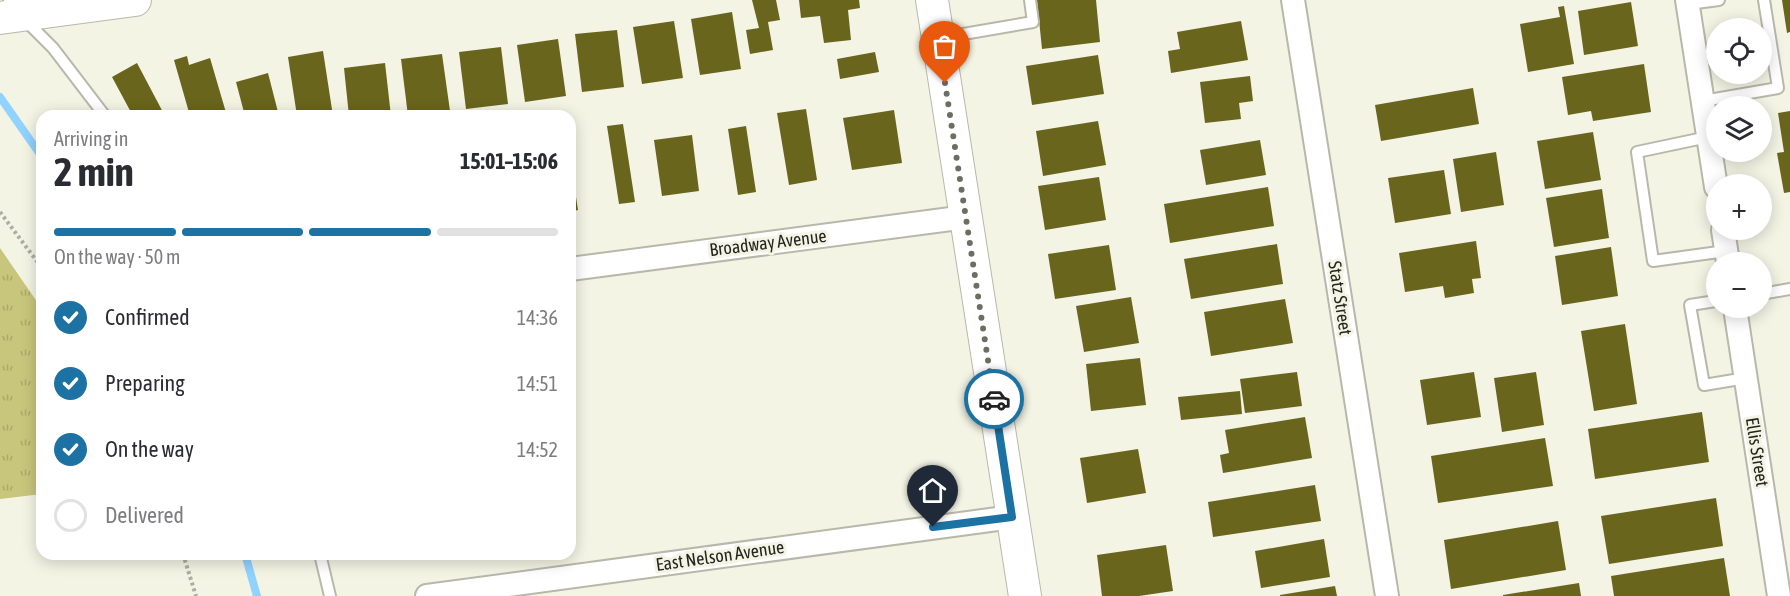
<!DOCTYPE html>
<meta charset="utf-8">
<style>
body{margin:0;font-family:"Asap Condensed",sans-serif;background:#f2f2f3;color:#2b2b33;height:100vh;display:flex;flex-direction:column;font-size:22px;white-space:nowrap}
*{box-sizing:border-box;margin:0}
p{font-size:20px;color:#7c7c81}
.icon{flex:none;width:33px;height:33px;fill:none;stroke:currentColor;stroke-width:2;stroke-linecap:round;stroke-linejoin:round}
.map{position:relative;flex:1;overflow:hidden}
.drawer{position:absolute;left:36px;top:110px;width:540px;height:450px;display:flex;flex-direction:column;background:#fff;border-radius:18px;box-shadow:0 3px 15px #0003}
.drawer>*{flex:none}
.buttons{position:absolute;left:1706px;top:18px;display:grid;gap:12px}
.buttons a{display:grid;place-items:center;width:66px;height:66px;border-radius:50%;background:#fff;box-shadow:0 3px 15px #0003;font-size:30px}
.pin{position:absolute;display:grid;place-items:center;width:51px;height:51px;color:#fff;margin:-62px -26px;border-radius:50% 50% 50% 0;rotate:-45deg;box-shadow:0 0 6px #0007}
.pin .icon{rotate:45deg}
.courier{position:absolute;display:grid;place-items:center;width:60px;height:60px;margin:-30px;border:4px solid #1c72a2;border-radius:50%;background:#fff;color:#222;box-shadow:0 2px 8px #0007}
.summary em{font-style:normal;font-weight:700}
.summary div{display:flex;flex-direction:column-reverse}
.summary{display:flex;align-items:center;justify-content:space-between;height:102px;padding:0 18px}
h1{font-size:39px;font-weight:700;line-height:45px}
.bar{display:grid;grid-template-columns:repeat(4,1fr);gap:9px 6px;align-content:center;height:72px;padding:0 18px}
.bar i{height:8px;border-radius:4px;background:#e1e1e2}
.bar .on{background:#1c72a2}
.bar p{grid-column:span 4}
ol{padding:0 18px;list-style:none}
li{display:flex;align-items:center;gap:18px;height:66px}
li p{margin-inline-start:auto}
li .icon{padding:6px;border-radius:50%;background:#1c72a2;color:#fff;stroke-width:4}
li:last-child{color:#7c7c81}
li i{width:33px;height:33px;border:3px solid #e1e1e2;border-radius:50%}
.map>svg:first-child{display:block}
.grass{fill:url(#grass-tufts)}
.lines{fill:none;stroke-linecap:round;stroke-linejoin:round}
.stream{stroke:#91d2ff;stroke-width:8}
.building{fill:#69651d}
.lane-casing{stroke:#b8b8aa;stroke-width:14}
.street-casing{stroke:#b8b8aa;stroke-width:26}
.secondary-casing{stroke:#b8b8aa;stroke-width:34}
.path{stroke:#adada1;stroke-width:4;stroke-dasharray:3 3;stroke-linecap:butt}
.lane{stroke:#fff;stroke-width:10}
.street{stroke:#fff;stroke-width:22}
.secondary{stroke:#fff;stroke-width:32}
.done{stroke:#6d6d64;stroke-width:6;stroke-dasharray:0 10.8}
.route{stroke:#1c72a2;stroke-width:8}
.labels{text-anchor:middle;stroke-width:6;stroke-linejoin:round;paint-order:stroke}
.street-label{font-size:18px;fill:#25251f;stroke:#f4f4e5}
</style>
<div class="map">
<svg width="1790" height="596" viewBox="0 0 1790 596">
<defs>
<pattern id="grass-tufts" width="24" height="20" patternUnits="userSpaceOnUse" patternTransform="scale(1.5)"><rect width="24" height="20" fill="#c8c57c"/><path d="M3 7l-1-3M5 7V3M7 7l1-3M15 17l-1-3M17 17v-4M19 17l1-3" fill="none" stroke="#aca96b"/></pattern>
</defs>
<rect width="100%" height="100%" fill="#f4f4e5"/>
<path class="grass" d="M0,248L42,309V494L0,499Z"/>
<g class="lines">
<g class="stream">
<path d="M0,97L42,157"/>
<path d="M245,554L257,596"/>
</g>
</g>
<g class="building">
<path d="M752,0H776L780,20L768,22L773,50L750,54L746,30L759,28Z"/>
<path d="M799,0H859L860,8L848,10L851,40L824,43L820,16L801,18Z"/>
<path d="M1037,0H1096L1100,42L1042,49Z"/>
<path d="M1782,0H1790V32L1787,33Z"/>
<path d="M1631,2L1638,46L1584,55L1578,11Z"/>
<path d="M1564,6L1574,64L1528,72L1520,24L1560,17L1558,7Z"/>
<path d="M732,12L741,69L700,75L691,19Z"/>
<path d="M674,21L683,78L642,84L633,27Z"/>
<path d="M1241,21L1248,60L1171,73L1168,51L1180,49L1177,32Z"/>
<path d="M617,30L624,87L582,92L575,34Z"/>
<path d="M558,39L566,96L525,102L517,45Z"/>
<path d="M501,47L508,104L466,109L459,52Z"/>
<path d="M323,51L333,116H297L288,57Z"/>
<path d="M875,52L879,72L840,79L837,59Z"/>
<path d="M442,54L450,111L408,116L401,59Z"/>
<path d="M1098,55L1104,94L1032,105L1026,66Z"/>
<path d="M187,56L189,65L210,58L227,116H190L174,60Z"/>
<path d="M137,63L165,116H133L112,77Z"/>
<path d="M385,63L391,116H349L344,68Z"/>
<path d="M1644,64L1651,112L1593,121L1591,111L1568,115L1562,77Z"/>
<path d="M268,73L279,116H245L236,82Z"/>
<path d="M1250,76L1253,101L1239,103L1241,119L1205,123L1200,82Z"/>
<path d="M1473,88L1479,124L1381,141L1375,105Z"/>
<path d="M806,109L817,180L789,185L777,113Z"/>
<path d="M894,110L902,163L852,170L843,118Z"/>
<path d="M1790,111V192L1784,193L1777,153L1784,152L1778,113Z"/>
<path d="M1098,121L1106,165L1043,176L1036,131Z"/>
<path d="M623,124L635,202L619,204L607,126Z"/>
<path d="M746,126L756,192L738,195L728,129Z"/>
<path d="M1593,132L1601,180L1545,189L1537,141Z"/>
<path d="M692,135L699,191L662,196L654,140Z"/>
<path d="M1260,140L1266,175L1206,185L1200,150Z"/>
<path d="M1496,152L1504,205L1461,212L1453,159Z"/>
<path d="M570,164H571L578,210L570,212Z"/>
<path d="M1444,170L1451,214L1395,223L1388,178Z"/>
<path d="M1099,177L1106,220L1045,230L1038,186Z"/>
<path d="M1268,187L1274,226L1170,243L1164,204Z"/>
<path d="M1602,189L1609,238L1554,247L1546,198Z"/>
<path d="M1476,241L1481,278L1472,279L1474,293L1445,298L1443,286L1405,292L1399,253Z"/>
<path d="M1277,244L1283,284L1191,299L1184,259Z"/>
<path d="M1109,245L1116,290L1055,299L1048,254Z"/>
<path d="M1611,247L1618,296L1562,305L1555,256Z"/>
<path d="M1131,297L1139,343L1084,352L1076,306Z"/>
<path d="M1285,299L1293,343L1211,356L1204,312Z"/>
<path d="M1625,324L1637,404L1594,411L1581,331Z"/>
<path d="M1140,358L1146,405L1091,411L1086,364Z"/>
<path d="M1297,372L1302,406L1245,413L1240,379Z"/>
<path d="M1474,372L1481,417L1427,425L1420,380Z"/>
<path d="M1536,372L1544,425L1502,432L1494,378Z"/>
<path d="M1240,391L1242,414L1181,420L1178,397Z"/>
<path d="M1702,412L1709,462L1595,479L1588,429Z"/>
<path d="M1305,417L1312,458L1223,473L1220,455L1229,453L1225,430Z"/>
<path d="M1545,438L1553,486L1438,503L1431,456Z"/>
<path d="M1138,449L1146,493L1087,503L1080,458Z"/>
<path d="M1315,485L1321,521L1213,537L1208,502Z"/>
<path d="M1716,498L1723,546L1609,564L1601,516Z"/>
<path d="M1558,521L1566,570L1451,589L1444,540Z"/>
<path d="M1324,539L1330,577L1261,588L1255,551Z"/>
<path d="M1166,545L1173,591L1139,596H1102L1097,555Z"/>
<path d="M1724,558L1730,596H1614L1611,576Z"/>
<path d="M1579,583L1581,596H1503V595Z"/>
<path d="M1335,586L1337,596H1280V595Z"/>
</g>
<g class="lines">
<defs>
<g id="lane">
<path d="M9,0L21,16L53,48L105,116"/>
<path d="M1688,4L1719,0"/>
<path d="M940,38L1033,22L1030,0"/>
<path d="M1703,101L1778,88L1764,0"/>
<path d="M1708,137L1637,152L1653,261L1726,251"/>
<path d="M1761,294L1790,289"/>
<path d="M1716,301L1690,305L1704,385L1746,378"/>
<path d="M320,554L330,596"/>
</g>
<g id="street">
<path d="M1293,0L1387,596"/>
<path d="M1687,0L1716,187"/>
<path d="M1723,230L1728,262"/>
<path d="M570,269L966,217"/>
<path d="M1735,308L1779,596"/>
<path d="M427,596L1012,517"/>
</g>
<g id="secondary">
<path d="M932,0L1025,596"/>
<path d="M0,18L135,0"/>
</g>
</defs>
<use href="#lane" class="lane-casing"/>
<use href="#street" class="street-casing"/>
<use href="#secondary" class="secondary-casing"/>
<g class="path">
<path d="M0,212L42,268"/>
<path d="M183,554L196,596"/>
</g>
<use href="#lane" class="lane"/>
<use href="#street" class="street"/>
<use href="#secondary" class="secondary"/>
</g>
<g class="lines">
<path class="done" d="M945,83L994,399"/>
<path class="route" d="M933,527L1012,517L994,399"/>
</g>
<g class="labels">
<g class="street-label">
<text transform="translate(768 243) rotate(-7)" y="6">Broadway Avenue</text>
<text transform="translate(1340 298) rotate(81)" y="6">Statz Street</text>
<text transform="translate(1757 452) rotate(81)" y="6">Ellis Street</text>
<text transform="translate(720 556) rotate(-8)" y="6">East Nelson Avenue</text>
</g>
</g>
</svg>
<div class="buttons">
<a><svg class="icon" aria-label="locate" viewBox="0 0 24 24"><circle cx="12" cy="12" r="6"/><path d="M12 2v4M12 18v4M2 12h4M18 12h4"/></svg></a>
<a><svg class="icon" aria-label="layers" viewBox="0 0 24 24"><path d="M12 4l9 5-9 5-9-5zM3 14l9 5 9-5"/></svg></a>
<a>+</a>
<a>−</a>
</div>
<div class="pin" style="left:945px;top:83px;background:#ea580c"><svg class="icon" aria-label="bag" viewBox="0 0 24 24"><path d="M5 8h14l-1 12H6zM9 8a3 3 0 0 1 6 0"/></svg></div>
<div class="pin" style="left:933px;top:527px;background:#1f2937"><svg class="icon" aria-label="home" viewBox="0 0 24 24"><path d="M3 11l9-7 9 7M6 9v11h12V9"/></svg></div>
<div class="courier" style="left:994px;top:399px"><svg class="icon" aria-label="car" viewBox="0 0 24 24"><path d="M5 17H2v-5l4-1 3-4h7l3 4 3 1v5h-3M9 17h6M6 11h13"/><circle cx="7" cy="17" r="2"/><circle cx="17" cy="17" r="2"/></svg></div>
<section class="drawer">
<div class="summary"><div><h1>2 min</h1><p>Arriving in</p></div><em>15:01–15:06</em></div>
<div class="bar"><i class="on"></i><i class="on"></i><i class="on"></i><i></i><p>On the way · 50 m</p></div>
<ol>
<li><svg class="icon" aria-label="check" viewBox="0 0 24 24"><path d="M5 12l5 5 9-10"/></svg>Confirmed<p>14:36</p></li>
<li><svg class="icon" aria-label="check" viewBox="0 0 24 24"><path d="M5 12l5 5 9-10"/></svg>Preparing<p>14:51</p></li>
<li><svg class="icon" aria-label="check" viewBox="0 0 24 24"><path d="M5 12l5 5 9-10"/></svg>On the way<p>14:52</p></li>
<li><i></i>Delivered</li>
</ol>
</section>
</div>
